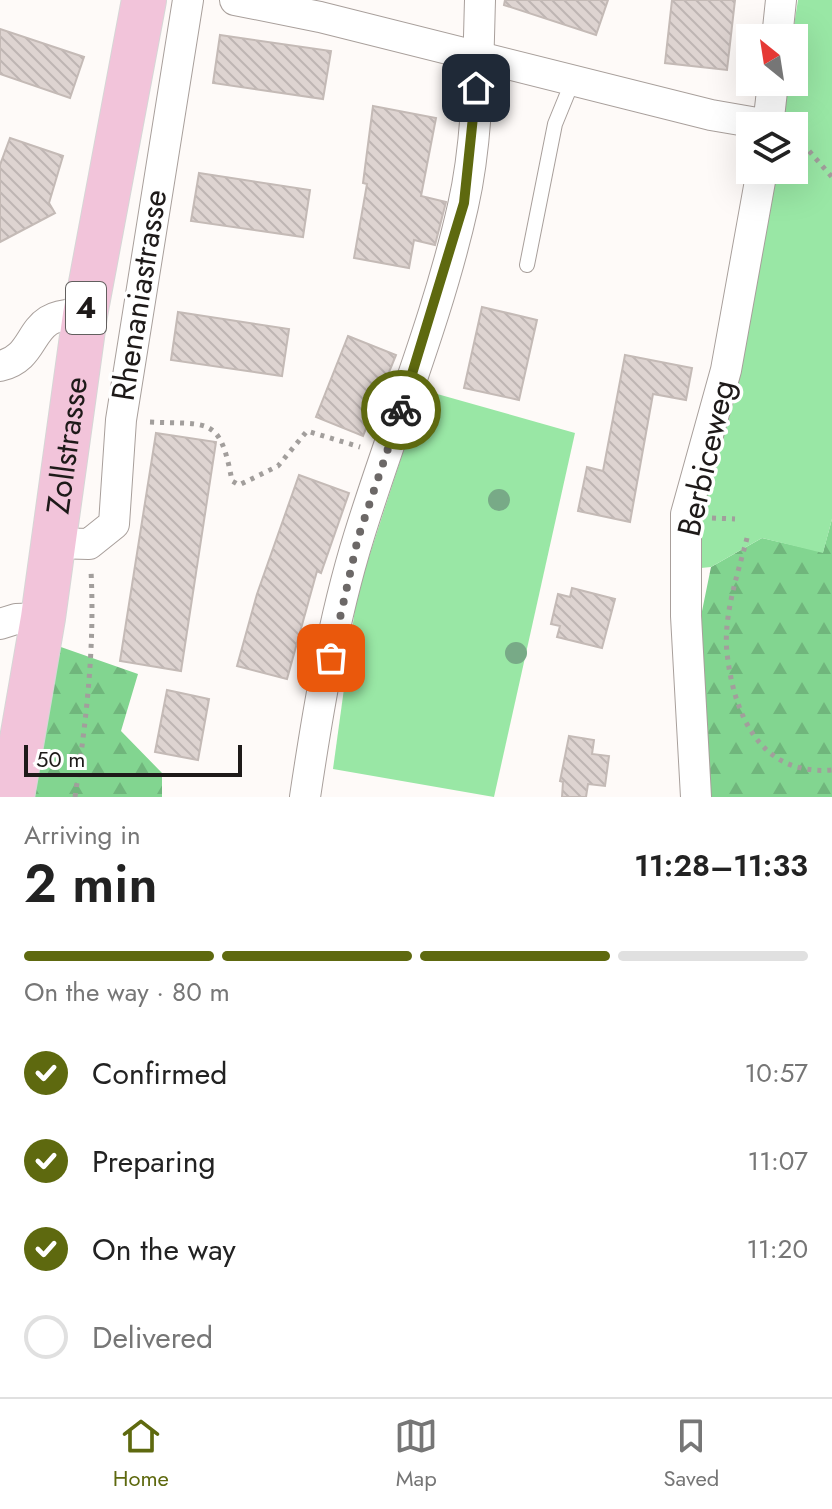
<!DOCTYPE html>
<meta charset="utf-8">
<style>
body{margin:0;font-family:Jost,sans-serif;background:#f2f2f2;color:#222;height:100vh;display:flex;flex-direction:column;font-size:30px;white-space:nowrap}
*{box-sizing:border-box;margin:0}
p{font-size:26px;color:#767676}
.icon{flex:none;width:44px;height:44px;fill:none;stroke:currentColor;stroke-width:2;stroke-linecap:round;stroke-linejoin:round}
.map{position:relative;height:797px;overflow:hidden}
.details{display:flex;flex-direction:column;background:#fff;flex:1}
.details>*{flex:none}
.needle{width:52px;rotate:330deg}
.buttons{position:absolute;left:736px;top:24px;display:grid;gap:16px}
.buttons a{display:grid;place-items:center;width:72px;height:72px;border-radius:0px;background:#fff;box-shadow:0 8px 32px #0002;font-size:40px}
.scale{position:absolute;left:24px;bottom:20px;width:218px;box-sizing:border-box;padding-left:8px;border:4px solid #1e1a19;border-top:0;font-size:22px;line-height:28px;white-space:nowrap;color:#1e1a19;-webkit-text-stroke:6px #fff;paint-order:stroke}
.pin{position:absolute;display:grid;place-items:center;width:68px;height:68px;color:#fff;margin:-34px;border-radius:16px;box-shadow:0 4px 12px #0006}
.courier{position:absolute;display:grid;place-items:center;width:80px;height:80px;margin:-40px;border:6px solid #5e690f;border-radius:50%;background:#fff;color:#222;box-shadow:0 2px 10px #0007}
.summary em{font-style:normal;font-weight:600}
.summary div{display:flex;flex-direction:column-reverse}
.summary{display:flex;align-items:center;justify-content:space-between;height:136px;padding:0 24px}
h1{font-size:52px;font-weight:600;line-height:60px}
.bar{display:grid;grid-template-columns:repeat(4,1fr);gap:12px 8px;align-content:center;height:96px;padding:0 24px}
.bar i{height:10px;border-radius:6px;background:#e0e0e0}
.bar .selected{background:#5e690f}
.bar p{grid-column:span 4}
ol{padding:0 24px;list-style:none}
li{display:flex;align-items:center;gap:24px;height:88px}
li p{margin-inline-start:auto}
li .icon{padding:8px;border-radius:50%;background:#5e690f;color:#fff;stroke-width:4}
li:last-child{color:#767676}
li i{width:44px;height:44px;border:4px solid #e0e0e0;border-radius:50%}
.tabs{display:flex;justify-content:space-around;align-items:center;height:112px;border-top:2px solid #e0e0e0;background:#fff;font-size:22px;color:#767676}
.tabs a{display:grid;justify-items:center;gap:4px}
.tabs .selected{color:#5e690f}
.map>svg:first-child{display:block}
.forest{fill:url(#forest-firs)}
.park{fill:#99e7a5}
.building{fill:url(#building-back-hatch);stroke:#c4bab6;stroke-width:2}
.lines{fill:none;stroke-linecap:round;stroke-linejoin:round}
.service-casing{stroke:#a89f9b;stroke-width:16}
.minor-casing{stroke:#a89f9b;stroke-width:32}
.primary-casing{stroke:#d6d6d6;stroke-width:46}
.path{stroke:#a29e9c;stroke-width:5;stroke-dasharray:4 6;stroke-linecap:butt}
.service{stroke:#fff;stroke-width:14}
.minor{stroke:#fff;stroke-width:30}
.primary{stroke:#f2c4da;stroke-width:44}
.tree{fill:#78aa87}
.done{stroke:#6c6867;stroke-width:8;stroke-dasharray:0 14.4}
.route{stroke:#5e690f;stroke-width:10}
.labels{text-anchor:middle;stroke-width:7;stroke-linejoin:round;paint-order:stroke}
.shield{fill:#fff;stroke:#625f5e;stroke-width:2}
.shield-label{font-size:30px;font-weight:bold;fill:#1e1a19}
.street-label{font-size:32px;fill:#1e1a19;stroke:#fff}
</style>
<div class="map">
<svg width="832" height="797" viewBox="0 0 832 797">
<defs>
<pattern id="forest-firs" width="22" height="20" patternUnits="userSpaceOnUse" patternTransform="scale(2)"><rect width="22" height="20" fill="#82d590"/><path d="M5 1l3.5 6h-7zM16 11l3.5 6h-7z" fill="#70b67c"/></pattern>
<pattern id="building-back-hatch" width="6" height="6" patternUnits="userSpaceOnUse" patternTransform="scale(2)"><rect width="6" height="6" fill="#ded4d1"/><path d="M-1 5l2 2M0 0l6 6M5-1l2 2" fill="none" stroke="#beb5b3"/></pattern>
</defs>
<rect width="100%" height="100%" fill="#fefaf8"/>
<g class="forest">
<path d="M832,519V797H710L701,616L711,567L762,538L823,552Z"/>
<path d="M58,646L138,674L121,731L162,773V797H34Z"/>
</g>
<g class="park">
<path d="M798,0H832V519L823,553L762,538L711,567L691,569L692,538L774,170H794V126H780L786,82H794L792,38Z"/>
<path d="M423,390L575,433L494,797L333,769L357,594Z"/>
</g>
<g class="building">
<path d="M505,0H608L596,35L504,5Z"/>
<path d="M672,0H735L727,70L665,63Z"/>
<path d="M0,29L84,57L70,98L0,74Z"/>
<path d="M220,35L331,51L323,99L213,83Z"/>
<path d="M373,106L436,118L421,196L446,202L435,245L414,240L409,268L354,258L367,184L363,183Z"/>
<path d="M10,138L63,156L49,203L55,213L0,242V165Z"/>
<path d="M199,173L310,190L303,237L191,221Z"/>
<path d="M482,307L537,320L519,400L464,388Z"/>
<path d="M178,312L289,329L282,376L171,360Z"/>
<path d="M348,336L396,355L363,436L316,417Z"/>
<path d="M625,355L692,368L686,400L653,394L630,522L578,511L587,467L603,471Z"/>
<path d="M156,433L216,442L181,671L120,661Z"/>
<path d="M299,475L349,493L321,573L317,571L287,679L237,666L257,594Z"/>
<path d="M572,588L615,599L602,648L557,637L560,626L551,624L558,594L570,597Z"/>
<path d="M167,690L209,699L198,760L155,752Z"/>
<path d="M569,736L594,740L592,754L609,756L605,786L588,784L586,797H562L563,782L560,781Z"/>
</g>
<g class="lines">
<defs>
<path id="service" d="M527,265L555,124L573,80"/>
<g id="minor">
<path d="M235,0L320,17L711,115L769,125"/>
<path d="M777,38L781,0"/>
<path d="M768,126L773,82"/>
<path d="M0,366C43,356 23,309 85,315"/>
<path d="M53,543L89,544L114,524L121,420L188,0"/>
<path d="M0,624L16,619L43,618"/>
<path d="M305,797C318,710 333,620 359,536C393,426 438,318 463,206C478,140 478,67 480,0"/>
<path d="M696,797L686,616V514L726,370L762,170"/>
</g>
<g id="primary">
<path id="s1" d="M12,797L43,618L85,315L144,0"/>
</g>
</defs>
<use href="#service" class="service-casing"/>
<use href="#minor" class="minor-casing"/>
<use href="#primary" class="primary-casing"/>
<g class="path">
<path d="M796,136L832,177"/>
<path d="M150,422C209,425 220,415 232,481L239,485L278,466L307,431L360,447"/>
<path d="M712,518L735,519"/>
<path d="M747,538C738,574 723,615 727,653C734,715 760,776 832,770"/>
<path d="M75,797C86,721 95,649 91,571"/>
</g>
<use href="#service" class="service"/>
<use href="#minor" class="minor"/>
<use href="#primary" class="primary"/>
</g>
<g class="tree">
<circle cx="499" cy="500" r="11"/>
<circle cx="516" cy="653" r="11"/>
</g>
<g class="lines">
<path class="done" d="M331,658L358,538L401,410"/>
<path class="route" d="M401,410L464,203L476,88"/>
</g>
<g class="labels">
<rect class="shield" x="66" y="282" width="40" height="52" rx="6"/>
<g class="shield-label">
<text x="86" y="318">4</text>
</g>
<g class="street-label">
<text transform="translate(139 295) rotate(-81)" y="11">Rhenaniastrasse</text>
<text dy="11" stroke="none"><textPath href="#s1" startOffset="356">Zollstrasse</textPath></text>
<text transform="translate(706 458) rotate(-77)" y="11">Berbiceweg</text>
</g>
</g>
</svg>
<div class="buttons">
<a><svg class="needle" viewBox="-14 -14 28 28"><path d="M0-13l5 13h-10z" fill="#e53935"/><path d="M0 13l5-13h-10z" fill="#767676"/></svg></a>
<a><svg class="icon" aria-label="layers" viewBox="0 0 24 24"><path d="M12 4l9 5-9 5-9-5zM3 14l9 5 9-5"/></svg></a>
</div>
<div class="scale">50 m</div>
<div class="pin" style="left:331px;top:658px;background:#ea580c"><svg class="icon" aria-label="bag" viewBox="0 0 24 24"><path d="M5 8h14l-1 12H6zM9 8a3 3 0 0 1 6 0"/></svg></div>
<div class="pin" style="left:476px;top:88px;background:#1f2937"><svg class="icon" aria-label="home" viewBox="0 0 24 24"><path d="M3 11l9-7 9 7M6 9v11h12V9"/></svg></div>
<div class="courier" style="left:401px;top:410px"><svg class="icon" aria-label="bike" viewBox="0 0 24 24"><circle cx="6" cy="16" r="4"/><circle cx="18" cy="16" r="4"/><path d="M6 16l4-8h5l3 8M10 8l3 8H6M13 5h3"/></svg></div>
</div>
<section class="details">
<div class="summary"><div><h1>2 min</h1><p>Arriving in</p></div><em>11:28–11:33</em></div>
<div class="bar"><i class="selected"></i><i class="selected"></i><i class="selected"></i><i></i><p>On the way · 80 m</p></div>
<ol>
<li><svg class="icon" aria-label="check" viewBox="0 0 24 24"><path d="M5 12l5 5 9-10"/></svg>Confirmed<p>10:57</p></li>
<li><svg class="icon" aria-label="check" viewBox="0 0 24 24"><path d="M5 12l5 5 9-10"/></svg>Preparing<p>11:07</p></li>
<li><svg class="icon" aria-label="check" viewBox="0 0 24 24"><path d="M5 12l5 5 9-10"/></svg>On the way<p>11:20</p></li>
<li><i></i>Delivered</li>
</ol>
</section>
<nav class="tabs">
<a class="selected"><svg class="icon" aria-label="home" viewBox="0 0 24 24"><path d="M3 11l9-7 9 7M6 9v11h12V9"/></svg>Home</a>
<a><svg class="icon" aria-label="map" viewBox="0 0 24 24"><path d="M3 6l6-2 6 2 6-2v14l-6 2-6-2-6 2zM9 4v14M15 6v14"/></svg>Map</a>
<a><svg class="icon" aria-label="saved" viewBox="0 0 24 24"><path d="M7 4h10v16l-5-4-5 4z"/></svg>Saved</a>
</nav>
